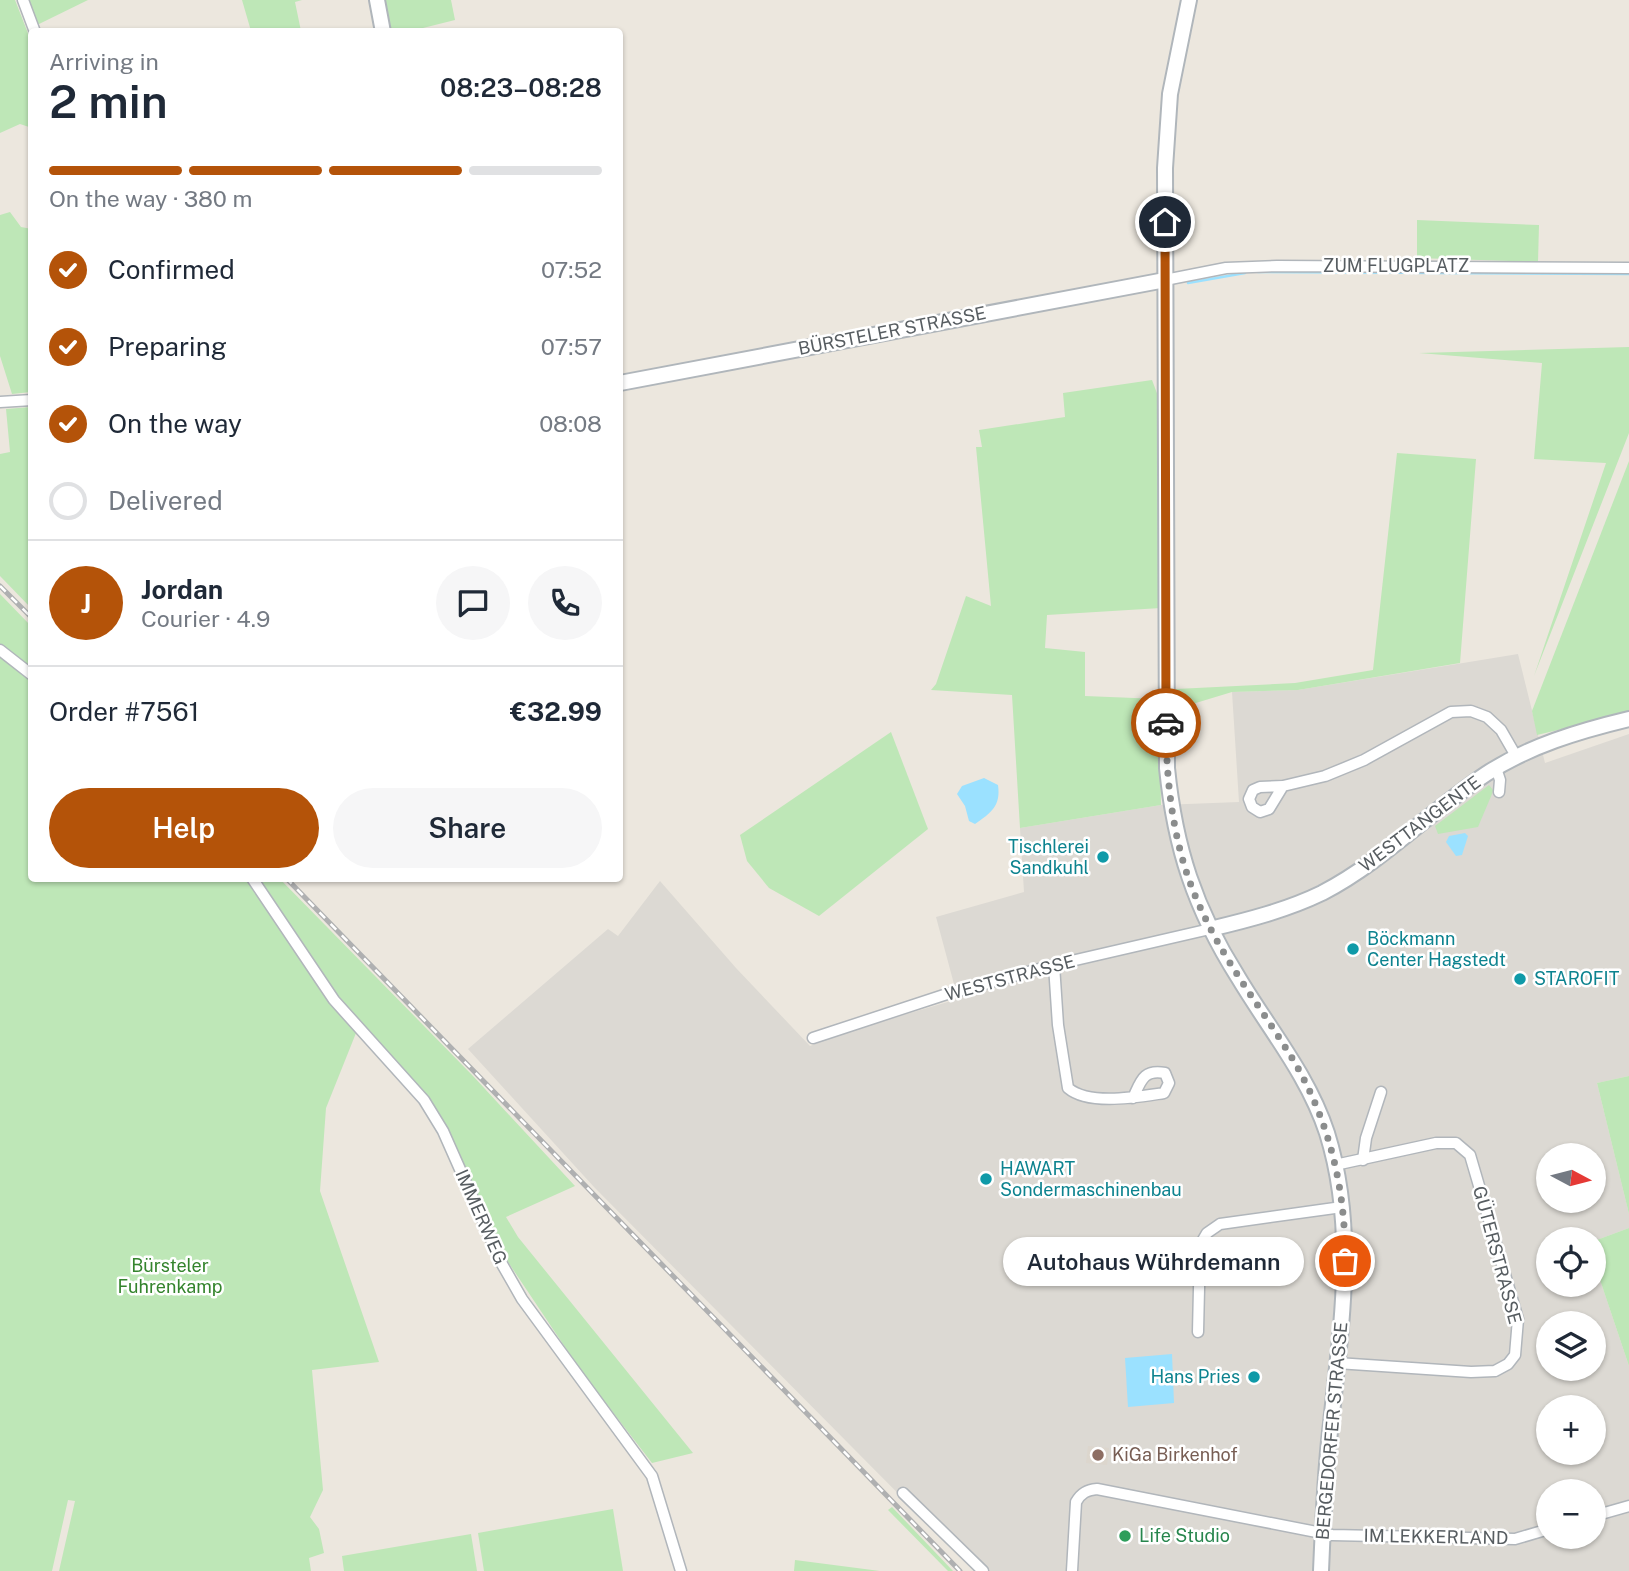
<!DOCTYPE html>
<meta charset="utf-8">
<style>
body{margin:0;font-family:"Public Sans",sans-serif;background:#f6f6f7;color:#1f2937;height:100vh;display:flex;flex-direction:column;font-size:26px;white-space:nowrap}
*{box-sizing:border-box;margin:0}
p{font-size:23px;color:#747a83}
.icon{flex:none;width:38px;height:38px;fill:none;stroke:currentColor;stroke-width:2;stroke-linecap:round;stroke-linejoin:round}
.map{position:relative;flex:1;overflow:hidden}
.side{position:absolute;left:28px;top:28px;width:595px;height:854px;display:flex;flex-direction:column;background:#fff;border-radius:7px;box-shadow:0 2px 5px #0004}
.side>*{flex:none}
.needle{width:46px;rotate:97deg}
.tools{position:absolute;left:1536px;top:1143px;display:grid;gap:14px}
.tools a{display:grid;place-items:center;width:70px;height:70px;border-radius:50%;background:#fff;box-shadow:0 2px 5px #0004;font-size:35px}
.pin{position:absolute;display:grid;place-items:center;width:60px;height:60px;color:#fff;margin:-30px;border:4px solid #fff;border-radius:50%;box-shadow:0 2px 7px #0007}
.courier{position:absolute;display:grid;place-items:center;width:70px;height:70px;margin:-35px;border:5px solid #b45309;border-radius:50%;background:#fff;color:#222;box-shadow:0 2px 9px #0007}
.bubble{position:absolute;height:49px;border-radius:24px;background:#fff;box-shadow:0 2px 5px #0004;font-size:23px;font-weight:600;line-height:49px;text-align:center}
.summary em{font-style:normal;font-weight:600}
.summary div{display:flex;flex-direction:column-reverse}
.summary{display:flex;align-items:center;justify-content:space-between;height:119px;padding:0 21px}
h1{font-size:46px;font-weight:600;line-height:52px}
.bar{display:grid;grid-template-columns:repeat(4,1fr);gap:10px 7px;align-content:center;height:84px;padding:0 21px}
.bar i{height:9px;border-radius:5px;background:#e0e1e3}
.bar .on{background:#b45309}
.bar p{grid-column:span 4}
.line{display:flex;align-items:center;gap:18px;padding:0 21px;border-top:2px solid #e0e1e3}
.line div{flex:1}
.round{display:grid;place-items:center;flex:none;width:74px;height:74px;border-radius:37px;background:#f6f6f7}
ol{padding:0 21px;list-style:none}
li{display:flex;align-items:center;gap:21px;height:77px}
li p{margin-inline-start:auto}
li .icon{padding:7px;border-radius:50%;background:#b45309;color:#fff;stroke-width:4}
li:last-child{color:#747a83}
li i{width:38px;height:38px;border:4px solid #e0e1e3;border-radius:50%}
.action{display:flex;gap:14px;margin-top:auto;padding:14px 21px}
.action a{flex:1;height:80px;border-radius:42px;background:#b45309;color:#fff;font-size:28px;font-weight:600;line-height:80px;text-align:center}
.action a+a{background:#f6f6f7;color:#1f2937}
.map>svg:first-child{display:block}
.industrial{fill:#dcd9d3;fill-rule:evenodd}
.education{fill:#dcd6cd}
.green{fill:#bee7b7}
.water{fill:#9be1ff}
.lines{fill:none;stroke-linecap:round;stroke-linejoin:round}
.stream{stroke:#9be1ff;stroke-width:2.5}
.street-casing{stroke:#b1b6bb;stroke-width:13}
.secondary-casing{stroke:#b0b6bb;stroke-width:18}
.street{stroke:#fff;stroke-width:10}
.secondary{stroke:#fff;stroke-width:14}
.rail-casing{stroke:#afb0b1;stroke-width:5}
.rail{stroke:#fff;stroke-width:2.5;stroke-dasharray:8;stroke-linecap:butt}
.done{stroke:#8b8d8d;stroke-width:7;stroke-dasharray:0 12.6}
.route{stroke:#b45309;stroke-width:9}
.culture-dot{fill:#0f9aa8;stroke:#fff;stroke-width:2.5}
.education-dot{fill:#8d6e63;stroke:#fff;stroke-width:2.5}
.leisure-dot{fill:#2e9e5b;stroke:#fff;stroke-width:2.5}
.labels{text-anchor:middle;stroke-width:5;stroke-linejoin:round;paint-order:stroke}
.street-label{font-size:18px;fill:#575d61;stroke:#fff}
.culture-label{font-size:18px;fill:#0d838f;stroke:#fff;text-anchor:start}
.park-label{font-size:18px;fill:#34842d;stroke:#fff}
.education-label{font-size:18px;fill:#785e54;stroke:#fff;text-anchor:start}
.leisure-label{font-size:18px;fill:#27864d;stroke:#fff;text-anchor:start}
</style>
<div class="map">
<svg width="1629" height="1571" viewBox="0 0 1629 1571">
<rect width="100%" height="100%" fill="#ece7de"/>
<path class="industrial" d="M1518,654L1545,763L1629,734V1076L1597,1083L1629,1214V1228L1594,1241V1239H1549V1284H1594V1262L1629,1366V1500L1595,1511L1597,1520L1629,1510V1571H975L594,1187L468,1049L608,929L618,936L660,881L736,968L810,1046L849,1031L958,999L936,917L1024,892L1020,828L1161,805L1239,802L1232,692L1298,690ZM1549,1155H1594V1200H1549ZM1549,1323H1594V1368H1549ZM1549,1407H1594V1452H1549ZM1549,1491H1594V1536H1549Z"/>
<path class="education" d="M1088,1446L1109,1448L1107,1465L1086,1463Z"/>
<g class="green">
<path d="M0,0H15L31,41L32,128L20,124L0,133Z"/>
<path d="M26,0H88L37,25Z"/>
<path d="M242,0H302L295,2L301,31H251Z"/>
<path d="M385,0H451L455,20L411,31H391Z"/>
<path d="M10,212L21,227L32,229L31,392L12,394L0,356V215Z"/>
<path d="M1417,220L1539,225L1538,262L1417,258Z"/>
<path d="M1629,347V433L1534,676L1606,463L1534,459L1542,363L1419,353Z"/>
<path d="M1152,380L1161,404V608L1047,615L1045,648L1085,652V696L1159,699L1161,805L1020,828L1012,695L931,690L936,684L966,596L991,606L976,447H982L979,430L1065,417L1063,393Z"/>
<path d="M31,407H32L31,608L0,576V454L10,452L6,409Z"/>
<path d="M1397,453L1476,459L1460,663L1298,690L1232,692L1176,709V689L1295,683L1373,670Z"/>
<path d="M1629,461V713L1537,735L1532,711Z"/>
<path d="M0,594L31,626L32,878L280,879L473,1076L575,1186L506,1217L518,1237L693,1453L652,1463L581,1371L500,1250L446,1128L360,1023L326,1108L320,1191L379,1362L312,1370L323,1490L310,1517L319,1529L324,1553L309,1558L311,1571H59L75,1501L68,1500L52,1571H0Z"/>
<path d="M891,732L928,829L819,916L769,888L747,861L740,835Z"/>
<path d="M1489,785L1493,790L1492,794L1478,827L1438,834L1435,826Z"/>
<path d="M1629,1076V1214L1597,1083Z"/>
<path d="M1629,1228V1366L1594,1262V1241Z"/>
<path d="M892,1507L953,1571H948L888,1510Z"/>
<path d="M613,1509L623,1571H484L478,1533Z"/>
<path d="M471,1534L477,1571H344L342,1556Z"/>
<path d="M795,1560L880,1571H794Z"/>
</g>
<g class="water">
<path d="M984,778L998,785C1001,806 991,813 975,824L969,821L965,806L957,794L962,786Z"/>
<path d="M1465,833L1468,836L1462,855L1456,856L1446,842L1449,836Z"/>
<path d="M1172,1354L1174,1403L1128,1407L1125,1358Z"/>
</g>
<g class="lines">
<g class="stream">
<path d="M1258,272L1629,274"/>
<path d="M1188,283L1245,273"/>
</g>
<defs>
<g id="street">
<path d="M23,0L35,32"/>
<path d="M1165,280L1226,268L1277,266L1629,268"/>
<path d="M0,402L32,400"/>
<path d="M0,650L32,675"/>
<path d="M1496,768L1500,780L1499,792"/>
<path d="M1283,786L1269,809L1260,812L1252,807L1249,799L1253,790L1260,787L1283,786L1325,776L1364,760L1451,712L1471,711L1487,717L1501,730L1516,756"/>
<path d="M252,878L334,1000L424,1100L443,1131L502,1264L522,1299L652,1476L681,1571"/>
<path d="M1054,965L1058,1025L1068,1088C1089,1106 1137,1097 1164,1093L1169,1083L1165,1073C1143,1069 1141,1081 1133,1098"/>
<path d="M813,1038L947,994L1054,965L1210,929"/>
<path d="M1363,1160L1366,1138L1381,1092"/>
<path d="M1335,1165L1436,1143H1456L1470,1155L1518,1319L1515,1355L1508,1364L1495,1371L1471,1372L1337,1363"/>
<path d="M1198,1332L1200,1245L1207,1233L1220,1224L1342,1207"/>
<path d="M903,1493L983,1571"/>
<path d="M1594,1516L1629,1506"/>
<path d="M1072,1571L1076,1502C1081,1493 1087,1490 1097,1489L1332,1535L1515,1539L1549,1529"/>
</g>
<g id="secondary">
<path d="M377,0L383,32"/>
<path d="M1189,0L1170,94L1165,168L1167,768C1175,848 1195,909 1238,977C1269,1029 1308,1075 1327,1133C1357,1229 1341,1326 1331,1423C1325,1472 1323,1522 1321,1571"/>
<path d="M620,383L1165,280"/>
<path d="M1210,929C1248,920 1287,910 1322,893C1382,862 1429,812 1486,774C1529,746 1579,731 1629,719"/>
</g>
</defs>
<use href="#street" class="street-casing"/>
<use href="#secondary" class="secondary-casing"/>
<use href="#street" class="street"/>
<use href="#secondary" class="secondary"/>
<defs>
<g id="rail">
<path d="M0,586L32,618"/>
<path d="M286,878L960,1571"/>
</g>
</defs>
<use href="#rail" class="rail-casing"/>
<use href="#rail" class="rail"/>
</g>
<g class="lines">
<path class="done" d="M1166,723C1166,786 1174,852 1201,909C1226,965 1264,1011 1295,1063C1330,1123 1346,1192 1345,1261"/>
<path class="route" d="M1165,222L1166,723"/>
</g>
<g class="culture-dot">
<circle cx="1103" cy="857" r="7"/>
<circle cx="1353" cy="949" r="7"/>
<circle cx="1520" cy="979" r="7"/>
<circle cx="986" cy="1179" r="7"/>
<circle cx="1254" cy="1377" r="7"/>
</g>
<circle class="education-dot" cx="1098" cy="1455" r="7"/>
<circle class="leisure-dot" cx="1125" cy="1536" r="7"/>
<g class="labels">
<g class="street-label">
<text x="1396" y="272">ZUM FLUGPLATZ</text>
<text transform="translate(892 331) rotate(-11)" y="6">BÜRSTELER STRASSE</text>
<text transform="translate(1420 824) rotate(-37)" y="6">WESTTANGENTE</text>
<text transform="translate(1010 978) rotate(-15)" y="6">WESTSTRASSE</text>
<text transform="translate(481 1217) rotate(66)" y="6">IMMERWEG</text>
<text transform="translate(1497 1255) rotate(75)" y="6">GÜTERSTRASSE</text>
<text transform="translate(1332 1431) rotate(-85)" y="6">BERGEDORFER STRASSE</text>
<text transform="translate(1436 1537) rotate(1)" y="6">IM LEKKERLAND</text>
</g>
<g class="culture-label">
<text x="1089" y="853" text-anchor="end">Tischlerei<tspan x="1089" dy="21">Sandkuhl</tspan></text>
<text x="1367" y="945">Böckmann<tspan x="1367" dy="21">Center Hagstedt</tspan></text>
<text x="1534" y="985">STAROFIT</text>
<text x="1000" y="1175">HAWART<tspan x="1000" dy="21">Sondermaschinenbau</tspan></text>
<text x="1240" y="1383" text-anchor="end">Hans Pries</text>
</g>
<g class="park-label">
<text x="170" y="1272">Bürsteler<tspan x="170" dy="21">Fuhrenkamp</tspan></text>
</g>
<g class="education-label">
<text x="1112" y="1461">KiGa Birkenhof</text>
</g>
<g class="leisure-label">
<text x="1139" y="1542">Life Studio</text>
</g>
</g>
</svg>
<div class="tools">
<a><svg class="needle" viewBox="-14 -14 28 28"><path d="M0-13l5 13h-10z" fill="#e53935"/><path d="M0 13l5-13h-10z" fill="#747a83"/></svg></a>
<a><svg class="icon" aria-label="locate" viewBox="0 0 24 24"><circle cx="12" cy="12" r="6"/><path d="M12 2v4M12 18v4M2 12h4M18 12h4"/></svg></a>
<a><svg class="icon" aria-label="layers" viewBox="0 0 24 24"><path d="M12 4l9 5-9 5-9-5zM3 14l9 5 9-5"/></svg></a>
<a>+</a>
<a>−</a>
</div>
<div class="pin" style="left:1345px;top:1261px;background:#ea580c"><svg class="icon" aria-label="bag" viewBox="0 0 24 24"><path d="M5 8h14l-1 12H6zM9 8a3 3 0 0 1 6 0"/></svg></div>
<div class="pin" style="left:1165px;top:222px;background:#1f2937"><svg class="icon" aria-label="home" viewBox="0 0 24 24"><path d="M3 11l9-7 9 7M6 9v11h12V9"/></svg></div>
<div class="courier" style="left:1166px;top:723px"><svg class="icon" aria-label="car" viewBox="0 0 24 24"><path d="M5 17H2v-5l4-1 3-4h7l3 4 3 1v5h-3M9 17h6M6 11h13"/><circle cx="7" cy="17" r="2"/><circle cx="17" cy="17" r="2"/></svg></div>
<div class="bubble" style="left:1003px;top:1237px;width:301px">Autohaus Wührdemann</div>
<section class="side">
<div class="summary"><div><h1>2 min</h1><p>Arriving in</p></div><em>08:23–08:28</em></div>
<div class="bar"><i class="on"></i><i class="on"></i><i class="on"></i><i></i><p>On the way · 380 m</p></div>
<ol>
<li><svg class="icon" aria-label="check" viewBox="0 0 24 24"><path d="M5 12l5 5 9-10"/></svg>Confirmed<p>07:52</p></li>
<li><svg class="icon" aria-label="check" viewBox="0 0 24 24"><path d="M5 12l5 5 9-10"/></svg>Preparing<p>07:57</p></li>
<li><svg class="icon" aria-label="check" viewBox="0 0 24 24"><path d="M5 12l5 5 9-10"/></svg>On the way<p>08:08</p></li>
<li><i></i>Delivered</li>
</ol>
<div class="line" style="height:126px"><b class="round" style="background:#b45309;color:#fff">J</b><div><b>Jordan</b><p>Courier · 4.9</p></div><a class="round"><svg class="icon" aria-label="chat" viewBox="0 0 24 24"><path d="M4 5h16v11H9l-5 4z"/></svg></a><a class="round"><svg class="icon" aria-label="phone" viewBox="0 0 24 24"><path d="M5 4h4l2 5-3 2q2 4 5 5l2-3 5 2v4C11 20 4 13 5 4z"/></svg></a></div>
<div class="line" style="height:91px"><div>Order #7561</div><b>€32.99</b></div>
<div class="action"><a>Help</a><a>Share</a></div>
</section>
</div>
